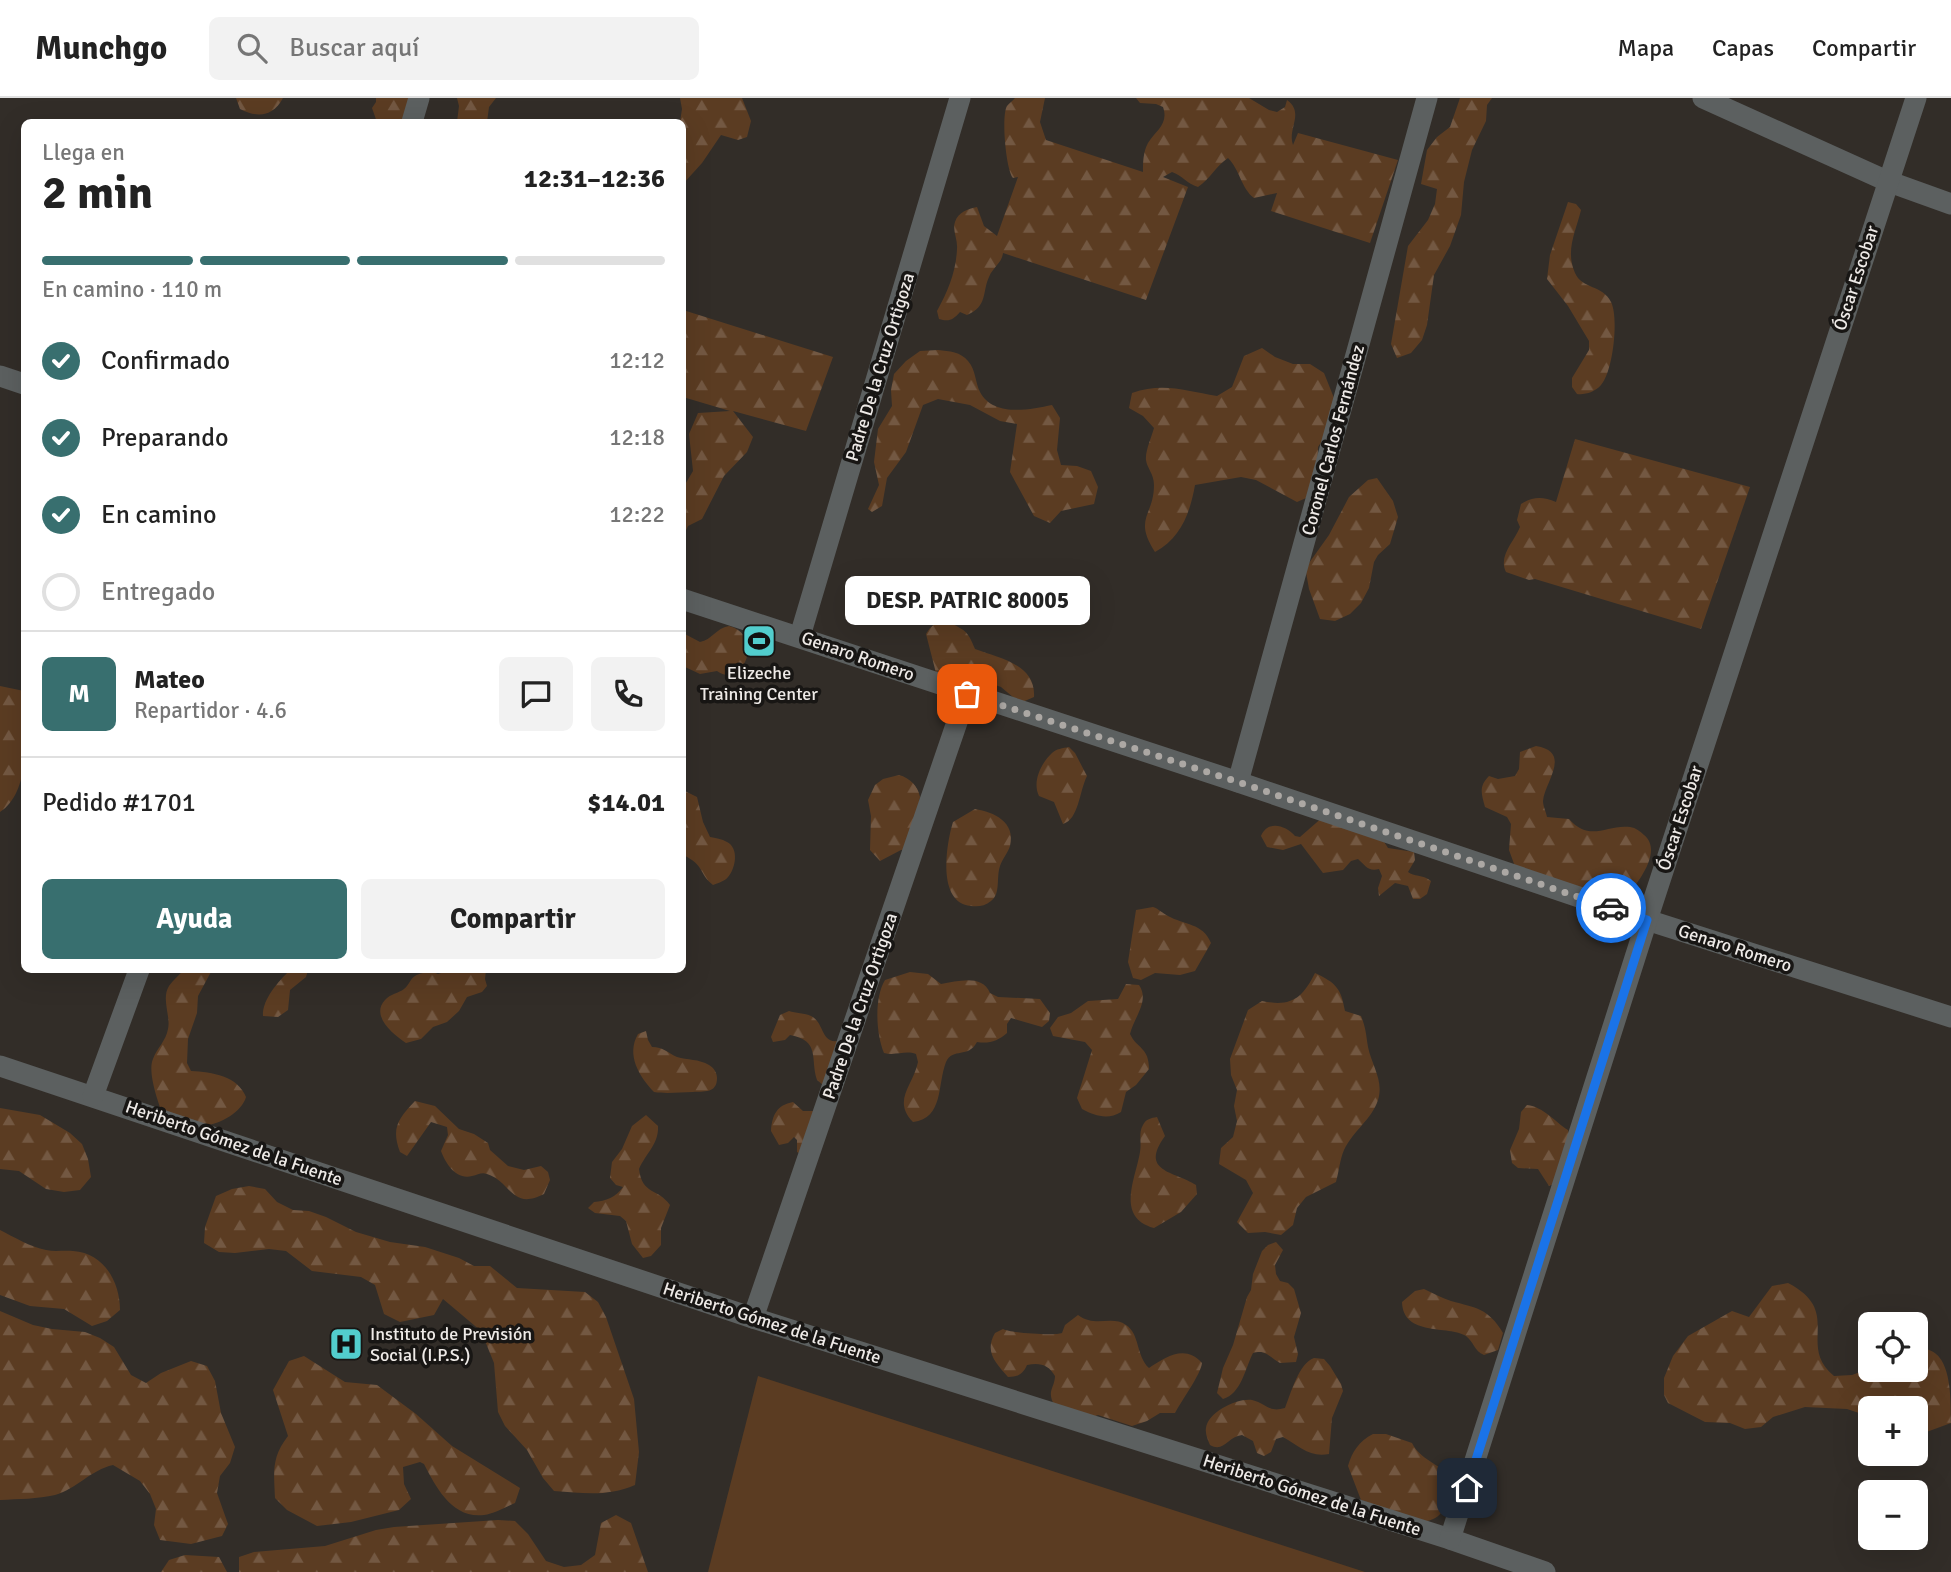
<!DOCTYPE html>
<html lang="es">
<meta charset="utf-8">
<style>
body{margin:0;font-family:Signika,sans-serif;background:#f2f2f2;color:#222;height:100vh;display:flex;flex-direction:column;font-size:26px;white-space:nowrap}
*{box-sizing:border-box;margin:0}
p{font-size:23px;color:#767676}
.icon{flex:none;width:38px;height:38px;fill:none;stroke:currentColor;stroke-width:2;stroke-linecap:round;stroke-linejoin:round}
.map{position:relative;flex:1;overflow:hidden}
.side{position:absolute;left:21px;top:21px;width:665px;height:854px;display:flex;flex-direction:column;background:#fff;border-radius:10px;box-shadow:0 7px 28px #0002}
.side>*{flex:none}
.fabs{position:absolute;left:1858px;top:1214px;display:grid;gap:14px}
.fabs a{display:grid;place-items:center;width:70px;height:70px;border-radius:10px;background:#fff;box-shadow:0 7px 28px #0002;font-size:35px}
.pin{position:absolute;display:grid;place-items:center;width:60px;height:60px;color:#fff;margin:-30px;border-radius:14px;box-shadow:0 4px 10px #0006}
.courier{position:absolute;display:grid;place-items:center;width:70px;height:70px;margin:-35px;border:5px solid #1a73e8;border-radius:50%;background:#fff;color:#222;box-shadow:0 2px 9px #0007}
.bubble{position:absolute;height:49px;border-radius:10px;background:#fff;box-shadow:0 7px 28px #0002;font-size:23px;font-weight:800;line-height:49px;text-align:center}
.overview em{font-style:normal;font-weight:800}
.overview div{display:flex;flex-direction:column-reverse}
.overview{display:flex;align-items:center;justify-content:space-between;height:119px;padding:0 21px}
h1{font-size:46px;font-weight:800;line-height:52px}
.bar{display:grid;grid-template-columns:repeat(4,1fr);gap:10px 7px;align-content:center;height:84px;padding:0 21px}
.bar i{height:9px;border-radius:5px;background:#e0e0e0}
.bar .active{background:#386f6f}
.bar p{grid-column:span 4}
.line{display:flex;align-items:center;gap:18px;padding:0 21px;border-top:2px solid #e0e0e0}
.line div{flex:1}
.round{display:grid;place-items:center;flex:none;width:74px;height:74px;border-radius:10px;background:#f2f2f2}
ol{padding:0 21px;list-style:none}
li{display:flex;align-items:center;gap:21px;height:77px}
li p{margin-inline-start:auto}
li .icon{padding:7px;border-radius:50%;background:#386f6f;color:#fff;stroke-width:4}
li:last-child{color:#767676}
li i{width:38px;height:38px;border:4px solid #e0e0e0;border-radius:50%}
.action{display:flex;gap:14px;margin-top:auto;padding:14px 21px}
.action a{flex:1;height:80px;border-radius:10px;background:#386f6f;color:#fff;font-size:28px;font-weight:800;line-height:80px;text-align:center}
.action a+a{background:#f2f2f2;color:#222}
header{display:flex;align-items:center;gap:42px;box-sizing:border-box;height:98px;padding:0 35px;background:#fff;border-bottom:2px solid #e0e0e0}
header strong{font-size:33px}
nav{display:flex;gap:38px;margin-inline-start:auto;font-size:24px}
.search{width:490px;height:63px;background:#f2f2f2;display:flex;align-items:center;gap:18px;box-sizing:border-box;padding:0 24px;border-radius:10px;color:#767676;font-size:26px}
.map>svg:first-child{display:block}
.forest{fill:url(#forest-firs)}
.park{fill:#5b3c22}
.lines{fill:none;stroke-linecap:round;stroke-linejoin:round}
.street{stroke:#5c6060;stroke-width:21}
.done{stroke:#aca8a4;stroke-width:7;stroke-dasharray:0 12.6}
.route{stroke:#1a73e8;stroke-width:9}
.labels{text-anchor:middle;stroke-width:7;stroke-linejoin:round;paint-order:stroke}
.street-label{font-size:18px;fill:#eeeae7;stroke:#181614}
.poi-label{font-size:18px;fill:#eeeae7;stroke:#181614}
</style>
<header>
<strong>Munchgo</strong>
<div class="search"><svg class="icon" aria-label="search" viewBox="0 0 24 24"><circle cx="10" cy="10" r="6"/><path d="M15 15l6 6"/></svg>Buscar aquí</div>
<nav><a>Mapa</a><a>Capas</a><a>Compartir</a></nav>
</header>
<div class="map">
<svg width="1951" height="1474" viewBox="0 0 1951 1474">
<defs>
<pattern id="forest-firs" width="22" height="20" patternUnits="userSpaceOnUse" patternTransform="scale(1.75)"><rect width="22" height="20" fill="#5b3c22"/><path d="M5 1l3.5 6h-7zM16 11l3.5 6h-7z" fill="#735842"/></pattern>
</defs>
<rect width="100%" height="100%" fill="#322d28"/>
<g class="forest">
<path d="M236,0H283C273,19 257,20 240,11Z"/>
<path d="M376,0H420L415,24H377L372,10L376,4Z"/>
<path d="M457,0H496L489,9L487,24H457L459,8Z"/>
<path d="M680,0H742L751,23L747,39L738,42L721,37L702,65L683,86L682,24H680L682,11Z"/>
<path d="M1015,0H1045L1040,24L1046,42L1143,74C1143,65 1143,54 1148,45C1156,32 1169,26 1163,9L1156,6L1140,5L1136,0H1249L1269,12L1277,14L1285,9L1287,2C1305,15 1287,31 1293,47L1298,35L1398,62L1370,145L1271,113L1277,95L1254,100C1241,90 1240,72 1228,60C1216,68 1210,81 1198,89C1187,86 1182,77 1172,74L1163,79L1188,89L1146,202L1003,155C1002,165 993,169 989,179C982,194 988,208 967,217L960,214C953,222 949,224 939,221L937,213C948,193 956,174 957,151C958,142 952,132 955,124C958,114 968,111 977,109L984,128L997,138L1018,79L1013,80C1006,72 1001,18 1007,8C1009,5 1013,3 1015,0Z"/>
<path d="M1460,0H1492L1487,7L1486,23L1472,52L1464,84L1461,117L1450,148L1434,177L1427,227L1422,242L1411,255L1397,260L1391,246L1408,148L1428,122L1435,106L1437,91L1421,86L1427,52L1437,39L1450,29Z"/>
<path d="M1568,104L1576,106L1581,112C1576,133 1565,153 1575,175C1582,191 1603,187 1611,204C1619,220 1613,274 1601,287C1595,294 1585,297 1577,296L1572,289V280L1589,252V243L1568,208L1547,181L1550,157Z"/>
<path d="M683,212L833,259L806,333L733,313L753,339L747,354L724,378L702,421L688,428L683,439V390L693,373L689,336L698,315L730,313L683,299Z"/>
<path d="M1262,250L1275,259L1293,266H1310L1324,275L1336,305L1327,335L1318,349L1317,382L1313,397L1297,404L1256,382L1241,379L1195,387C1190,415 1181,440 1155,454C1133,420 1154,418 1154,387C1154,376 1147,370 1146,362C1145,353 1152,338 1154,330L1143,318L1129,310L1132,295C1163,284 1186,293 1217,298L1232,289L1244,258Z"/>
<path d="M938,252C949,253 961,254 968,263C976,272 975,284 980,294C993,319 1029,312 1052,307L1060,320L1057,352L1061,367L1077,368L1091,373L1098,389L1094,406L1061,413L1050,425L1034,418L1010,374L1017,326L1000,323L970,307L938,301L923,307L906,354L887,380L882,408L872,414L868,411L879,387L874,364L878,331L892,308L891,292L894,276L906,263L920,253Z"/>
<path d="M1575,341L1750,389L1701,531L1535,481L1529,482L1506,474C1498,458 1514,444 1520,429L1517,422L1521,406C1534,398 1543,399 1556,404Z"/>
<path d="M1377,380L1393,403L1398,419L1390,446L1378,457L1374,464L1369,490L1361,505L1350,516L1335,523L1320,521L1309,491L1306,474L1309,465L1329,437L1349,399L1368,382Z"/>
<path d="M947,523C965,533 967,531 975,551C999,560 1036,566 1034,599L1020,605L1001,589L978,581L964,588L936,575L926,536C931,527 936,524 947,523Z"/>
<path d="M729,528C765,537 743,592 717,573L700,576L683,568V535L700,544C712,542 716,530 729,528Z"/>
<path d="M0,588L24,593C25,628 33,693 0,714Z"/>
<path d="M1536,648C1573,654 1544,685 1543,703C1543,708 1546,714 1547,719L1569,721C1590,745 1607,726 1630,729C1636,730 1640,733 1644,737C1662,752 1641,780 1630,795L1607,801L1517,774L1509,752L1511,726L1507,719L1485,709C1481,695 1479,688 1489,678L1498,681L1515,678L1519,671L1520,654Z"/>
<path d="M1069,649L1075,655L1087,678C1079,694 1079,721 1063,726L1054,704L1039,698C1032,684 1041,665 1052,655C1056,651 1063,650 1069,649Z"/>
<path d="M899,677C910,680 918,688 920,699L910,751L901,752L880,763L870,752L871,718L868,702L875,687L883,681Z"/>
<path d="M683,692L697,699L703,724L710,739C715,740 722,741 727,744C739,750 736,770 728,779C725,783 718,785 713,787C698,775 705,767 683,757Z"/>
<path d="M975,711C994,714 1016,724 1010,748C1008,755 1002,761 1000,768C996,779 1001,796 991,803C985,808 978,809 971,808C937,805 946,747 953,724Z"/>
<path d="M1324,718L1381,739L1388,750L1414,754L1415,762L1408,774C1414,779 1422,776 1431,783L1427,796L1420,801H1413L1408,788L1395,785L1379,798L1378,790L1382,778L1379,771C1368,774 1365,767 1358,761L1351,763L1343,772L1323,775L1301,746L1283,752L1267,749L1261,738C1268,722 1285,727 1295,738L1300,739Z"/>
<path d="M1153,809C1159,811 1162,815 1168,818C1184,827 1203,825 1211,845L1195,873L1180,877L1155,875L1141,882L1133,880L1128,864L1136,812Z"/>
<path d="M184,872H212L198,898L197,915L188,941L187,965L191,973C212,974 238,978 246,999C242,1014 218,1028 203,1027C190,1026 177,1022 164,1020C159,1007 147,974 153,961C157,950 166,943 168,931C171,918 161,901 169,888C173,882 179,877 184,872Z"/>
<path d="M290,872H308L306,879L290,892L288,912L278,919L263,918C262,901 279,883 290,872Z"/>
<path d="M451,872H486L485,881L487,888L482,894L467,899L459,913L447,924L433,929L421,941L406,945C394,937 370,918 385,902C390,896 399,895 404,891C409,887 410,881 415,878C418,876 426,874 430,873L438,876Z"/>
<path d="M910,874L928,876L941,886C959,883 982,876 990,895L998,899L1040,901L1050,915L1049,923L1042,929L1011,920L1007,926V935C998,943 989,946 977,944C968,961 953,949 946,964C937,987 944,1020 913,1024C892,1002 913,988 918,964L916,956C905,952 896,958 884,955C876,936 874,900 885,882Z"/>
<path d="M1315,875C1336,885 1341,890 1345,913L1361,918C1366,930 1366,937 1368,949C1372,968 1384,983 1378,1002C1372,1021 1353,1033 1344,1052C1340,1061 1339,1073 1336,1084L1306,1099L1297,1110L1293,1127L1281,1137L1265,1134L1248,1135L1237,1124L1253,1095L1246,1082L1219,1066L1221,1050L1233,1039L1237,1023L1234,1008L1237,992L1231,977L1230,961L1248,912L1262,903C1291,909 1302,901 1315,875Z"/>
<path d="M1126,886L1139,887C1150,903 1134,919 1130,936C1137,951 1149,949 1149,971L1136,987L1126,994L1121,1014C1108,1022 1095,1018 1082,1011L1077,1000L1092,952L1085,944L1053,938L1050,930L1058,919L1071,915L1088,903L1118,901Z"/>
<path d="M789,913C795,915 805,915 811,918C824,924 821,945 837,943L823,987L817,982C810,961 821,943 790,937L785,942L773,944L771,939L780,917Z"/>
<path d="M646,933L648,942L652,949C663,949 668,955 677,959C687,962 699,961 709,967C714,970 717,975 717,980C717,996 703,993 693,994C679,994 668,996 654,994C639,978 626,957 638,936Z"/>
<path d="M415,1003L435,1008L459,1031L474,1036L488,1045L490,1052L508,1068L524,1072L541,1068L548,1074L550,1082L544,1096C511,1113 511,1083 487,1076C481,1074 478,1077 472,1078C456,1082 446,1066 441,1053L448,1037L447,1029L431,1024L407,1058L400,1054C391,1030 398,1021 415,1003Z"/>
<path d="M793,1004L803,1013H815L801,1056L797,1054V1042L794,1039L788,1045L779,1047L771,1033C772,1017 777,1007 793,1004Z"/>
<path d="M1527,1007C1544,1009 1555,1024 1568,1032L1571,1041L1556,1085L1549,1088L1538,1071L1518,1070L1512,1065L1510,1052L1519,1031L1521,1014Z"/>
<path d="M0,1010L40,1017L70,1035L82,1046L88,1061L91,1079L80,1092L64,1094L46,1091L19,1073L0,1071Z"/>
<path d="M646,1017L658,1028C659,1046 646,1055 639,1071C642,1097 658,1090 670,1107L661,1130V1147L651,1158L643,1160L632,1146L626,1123L620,1118L595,1115L588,1110L594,1104C606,1103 616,1099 623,1089L616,1087L610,1080L612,1064L622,1051L632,1028Z"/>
<path d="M1157,1019L1165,1038C1139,1074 1174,1073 1196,1087L1197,1096L1181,1114L1154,1130C1115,1119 1136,1080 1140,1054C1142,1045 1138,1035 1143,1027C1146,1021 1151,1020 1157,1019Z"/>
<path d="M249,1088L265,1091L277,1104L293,1112L309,1113L326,1119L356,1134L390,1144L425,1149L459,1160L474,1168H490L517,1190L585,1194L598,1204L606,1219L634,1301L639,1354L635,1387C607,1399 584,1395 554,1393L543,1380L527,1352L505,1328L498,1314L494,1265L481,1233L443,1201L434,1217L400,1224L384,1216L375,1187L361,1179L312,1173L286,1153L269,1151L235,1155L219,1154L204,1145L205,1129L216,1098L232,1091Z"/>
<path d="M0,1132C14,1139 30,1149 46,1152C55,1154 64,1152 73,1153C104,1155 120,1184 120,1212L107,1223L92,1228L64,1211L30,1208L0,1197Z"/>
<path d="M1276,1144L1283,1152L1275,1167L1276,1176L1280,1183L1288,1185L1294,1191L1301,1215L1294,1239L1298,1256L1296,1264L1280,1265C1269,1259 1266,1251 1253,1255C1245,1271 1241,1296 1223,1301L1217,1295L1223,1270L1233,1247L1247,1199L1251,1192L1253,1176L1262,1153L1268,1147Z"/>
<path d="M1788,1185C1844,1214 1796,1247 1834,1278L1852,1277L1871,1270V1272H1916V1251C1951,1246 1951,1293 1951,1325L1921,1336L1916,1335V1311H1871V1319L1847,1311L1805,1309L1773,1319L1761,1329L1745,1331L1730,1325L1705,1324L1668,1305L1664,1297V1280L1673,1258L1688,1238L1732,1213L1749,1219L1772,1188Z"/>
<path d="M1424,1191C1433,1195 1442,1200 1451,1203C1476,1210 1488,1210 1503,1235L1498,1252L1484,1257C1474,1253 1474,1244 1466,1238C1449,1227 1403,1239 1402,1204L1415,1193Z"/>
<path d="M0,1213L33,1227L52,1231L85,1234L100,1240L114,1249L131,1277L146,1285L161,1275L191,1263L207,1268L215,1283L221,1315L235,1349L230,1365L220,1378L217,1395L228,1426L222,1438L191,1446L160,1442L154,1427L156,1411L150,1396L140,1383L113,1367C91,1372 76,1391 55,1397C38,1401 18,1401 0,1402Z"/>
<path d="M1078,1217C1095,1230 1112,1217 1126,1227C1140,1236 1136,1258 1149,1270C1166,1259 1185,1246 1202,1265C1201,1276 1182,1302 1175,1315H1160L1147,1323L1132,1328L1098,1317L1083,1323C1071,1317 1049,1311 1051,1294C1052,1289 1055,1284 1055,1278C1049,1267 1040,1264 1027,1267C1023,1276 1018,1279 1008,1279C996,1265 984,1254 995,1235L1003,1231C1010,1235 1055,1238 1062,1235L1065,1227Z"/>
<path d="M304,1258L345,1284L377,1287L416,1316L452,1348L520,1390L515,1405C506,1409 494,1416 484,1417C452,1421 436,1389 424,1366L420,1364L403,1369L404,1386L411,1401L399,1412L351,1424L317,1428L287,1412L275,1400C274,1374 271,1360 288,1338L273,1292L289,1263Z"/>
<path d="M1314,1260L1324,1261L1330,1268L1341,1286L1343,1293L1332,1320L1329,1356C1310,1360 1299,1348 1283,1339L1276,1341L1271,1354L1264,1358L1257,1355L1253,1343L1242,1337C1227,1339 1224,1355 1210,1347C1208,1342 1205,1336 1206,1330C1208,1314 1237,1300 1252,1302C1266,1305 1268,1315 1285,1310C1291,1295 1299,1265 1314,1260Z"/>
<path d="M1373,1336H1386L1412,1345C1421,1365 1450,1367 1454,1390C1444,1408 1445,1421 1422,1424L1361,1402L1348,1368C1352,1354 1359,1343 1373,1336Z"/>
<path d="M616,1417L631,1425L648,1474H239V1459L254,1454L325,1448L376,1432L394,1429L498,1422L515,1423L528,1436L546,1463L564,1469L581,1467L595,1457L601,1425Z"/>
<path d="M185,1457L219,1459L227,1474H161L169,1462Z"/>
</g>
<path class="park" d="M758,1278L1365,1474H708Z"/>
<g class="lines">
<g class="street">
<path d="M1703,0L1887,83L1951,106"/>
<path d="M412,24L419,0"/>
<path d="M0,278L24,286"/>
<path d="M682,501L1238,684L1647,822L1951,919"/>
<path d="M800,538L960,0"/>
<path d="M1238,684L1427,0"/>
<path d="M0,968L753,1220L1450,1441L1545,1474"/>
<path d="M93,998L139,872"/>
<path d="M753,1220L967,595"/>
<path d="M1450,1441L1647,822L1916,0"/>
</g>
</g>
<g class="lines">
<path class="done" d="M967,596L1238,684L1611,810"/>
<path class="route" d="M1467,1390L1647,822L1611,810"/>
</g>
<defs>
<symbol id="stadium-square" viewBox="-11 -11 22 22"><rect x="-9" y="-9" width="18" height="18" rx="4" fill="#52cdcd" stroke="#181614"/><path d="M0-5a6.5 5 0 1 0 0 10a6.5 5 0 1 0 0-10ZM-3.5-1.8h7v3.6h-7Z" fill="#111"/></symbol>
<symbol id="hospital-square" viewBox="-11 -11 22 22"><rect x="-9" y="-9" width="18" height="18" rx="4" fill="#52cdcd" stroke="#181614"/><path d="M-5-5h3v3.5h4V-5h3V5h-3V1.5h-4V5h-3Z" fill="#111"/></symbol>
</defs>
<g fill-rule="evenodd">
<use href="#stadium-square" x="740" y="524" width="38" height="38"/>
<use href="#hospital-square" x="327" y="1227" width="38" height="38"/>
</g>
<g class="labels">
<g class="street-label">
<text transform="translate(1856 180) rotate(-72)" y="6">Óscar Escobar</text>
<text transform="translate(880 269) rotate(-73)" y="6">Padre De la Cruz Ortigoza</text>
<text transform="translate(1333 342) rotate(-75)" y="6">Coronel Carlos Fernández</text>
<text transform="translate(858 558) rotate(19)" y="6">Genaro Romero</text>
<text transform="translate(1680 720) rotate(-72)" y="6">Óscar Escobar</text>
<text transform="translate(1735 850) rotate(18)" y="6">Genaro Romero</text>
<text transform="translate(860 908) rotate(-71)" y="6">Padre De la Cruz Ortigoza</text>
<text transform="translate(234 1045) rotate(19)" y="6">Heriberto Gómez de la Fuente</text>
<text transform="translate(772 1225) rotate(18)" y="6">Heriberto Gómez de la Fuente</text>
<text transform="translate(1312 1397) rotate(18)" y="6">Heriberto Gómez de la Fuente</text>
</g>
<g class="poi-label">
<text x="759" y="581">Elizeche<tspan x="759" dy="21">Training Center</tspan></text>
<text x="370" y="1242" text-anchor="start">Instituto de Previsión<tspan x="370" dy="21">Social (I.P.S.)</tspan></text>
</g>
</g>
</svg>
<div class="fabs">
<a><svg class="icon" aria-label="locate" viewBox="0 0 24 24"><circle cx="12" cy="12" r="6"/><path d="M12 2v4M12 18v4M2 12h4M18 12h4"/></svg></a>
<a>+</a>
<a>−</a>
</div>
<div class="pin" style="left:967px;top:596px;background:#ea580c"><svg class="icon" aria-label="bag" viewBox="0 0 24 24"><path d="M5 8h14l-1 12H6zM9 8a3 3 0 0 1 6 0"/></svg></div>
<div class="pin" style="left:1467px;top:1390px;background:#1f2937"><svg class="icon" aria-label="home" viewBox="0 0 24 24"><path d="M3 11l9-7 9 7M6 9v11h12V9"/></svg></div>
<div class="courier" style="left:1611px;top:810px"><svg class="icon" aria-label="car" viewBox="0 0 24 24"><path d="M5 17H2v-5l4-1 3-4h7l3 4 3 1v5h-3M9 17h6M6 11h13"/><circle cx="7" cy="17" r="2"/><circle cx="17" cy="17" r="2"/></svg></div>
<div class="bubble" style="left:845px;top:478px;width:245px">DESP. PATRIC 80005</div>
<section class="side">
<div class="overview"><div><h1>2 min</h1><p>Llega en</p></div><em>12:31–12:36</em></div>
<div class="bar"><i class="active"></i><i class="active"></i><i class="active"></i><i></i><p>En camino · 110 m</p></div>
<ol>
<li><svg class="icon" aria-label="check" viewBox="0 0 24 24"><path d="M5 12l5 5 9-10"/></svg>Confirmado<p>12:12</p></li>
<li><svg class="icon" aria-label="check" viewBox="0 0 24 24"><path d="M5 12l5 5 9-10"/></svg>Preparando<p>12:18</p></li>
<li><svg class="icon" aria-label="check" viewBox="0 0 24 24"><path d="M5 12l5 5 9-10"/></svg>En camino<p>12:22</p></li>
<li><i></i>Entregado</li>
</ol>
<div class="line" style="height:126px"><b class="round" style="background:#386f6f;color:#fff">M</b><div><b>Mateo</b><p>Repartidor · 4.6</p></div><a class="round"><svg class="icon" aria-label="chat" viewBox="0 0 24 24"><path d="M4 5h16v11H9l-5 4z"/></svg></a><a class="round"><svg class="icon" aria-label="phone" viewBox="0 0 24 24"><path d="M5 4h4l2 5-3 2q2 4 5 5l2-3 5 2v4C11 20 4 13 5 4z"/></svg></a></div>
<div class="line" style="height:91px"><div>Pedido #1701</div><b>$14.01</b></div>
<div class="action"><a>Ayuda</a><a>Compartir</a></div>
</section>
</div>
